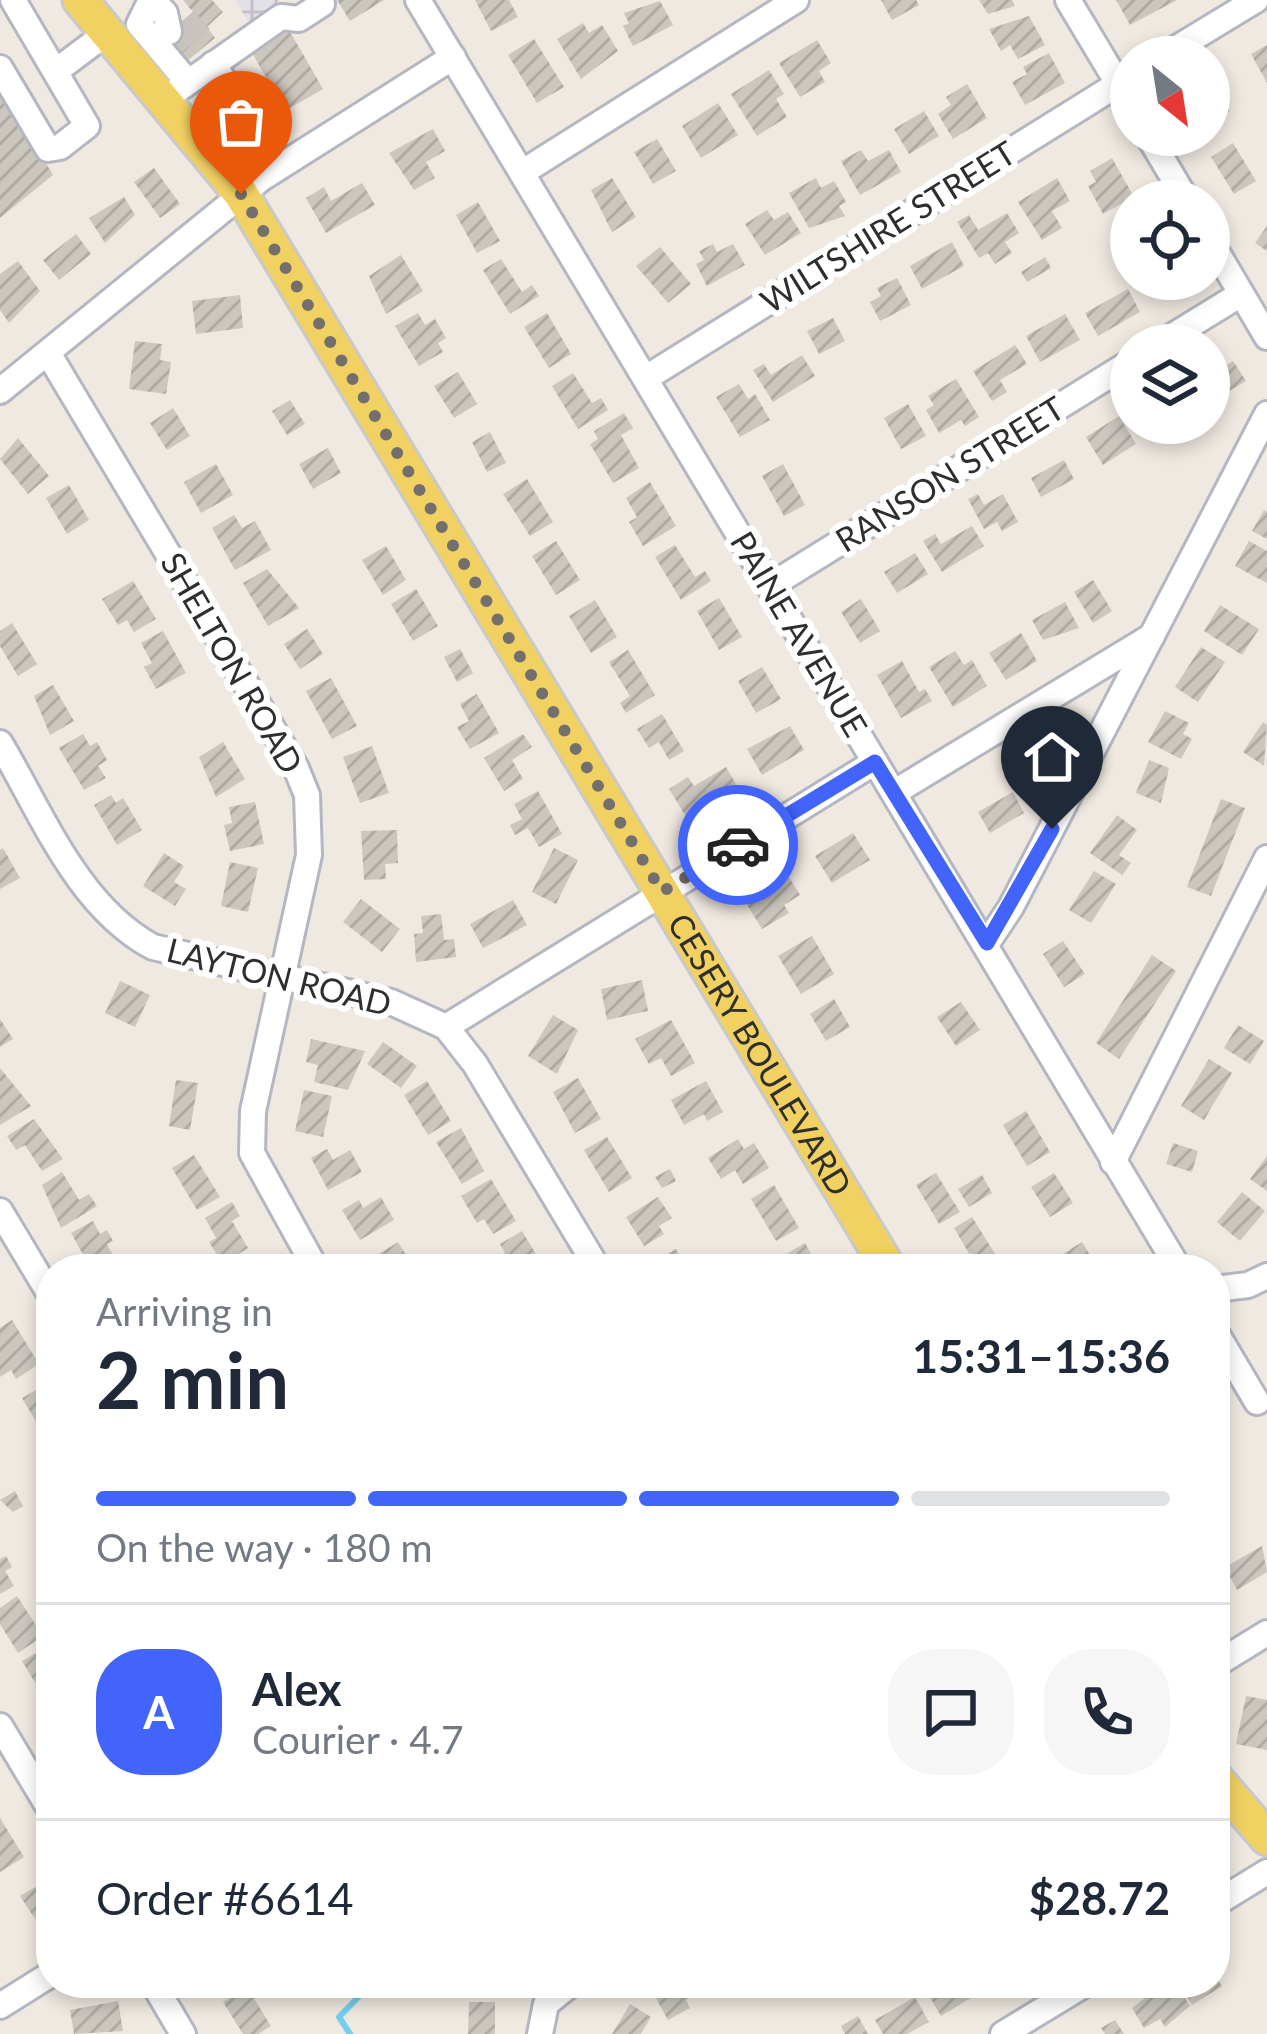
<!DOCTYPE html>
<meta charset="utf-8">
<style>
body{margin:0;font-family:Lato,sans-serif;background:#f6f6f7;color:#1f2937;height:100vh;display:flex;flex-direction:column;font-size:45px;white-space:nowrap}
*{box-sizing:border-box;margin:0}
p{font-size:39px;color:#747a83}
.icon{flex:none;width:66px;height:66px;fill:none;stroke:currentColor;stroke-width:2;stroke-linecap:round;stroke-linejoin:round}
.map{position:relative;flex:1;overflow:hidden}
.details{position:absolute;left:36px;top:1254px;width:1194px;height:744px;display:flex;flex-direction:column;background:#fff;border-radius:48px;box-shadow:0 6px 18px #0003}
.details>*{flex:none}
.needle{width:78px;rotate:150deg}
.controls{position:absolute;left:1110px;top:36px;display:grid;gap:24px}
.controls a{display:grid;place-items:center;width:120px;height:120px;border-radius:50%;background:#fff;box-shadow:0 6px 18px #0003;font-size:60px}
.pin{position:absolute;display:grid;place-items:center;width:102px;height:102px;color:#fff;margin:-123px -51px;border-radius:50% 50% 50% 0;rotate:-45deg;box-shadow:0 0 12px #0007}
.pin .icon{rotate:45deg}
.courier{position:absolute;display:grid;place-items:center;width:120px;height:120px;margin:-60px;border:9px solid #4264fb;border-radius:50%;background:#fff;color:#222;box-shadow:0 3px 15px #0007}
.head em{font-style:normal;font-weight:700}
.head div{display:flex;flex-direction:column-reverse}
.head{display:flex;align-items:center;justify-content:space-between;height:204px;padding:0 60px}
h1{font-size:78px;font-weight:700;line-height:90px}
.bar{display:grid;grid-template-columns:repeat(4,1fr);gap:18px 12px;align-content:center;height:144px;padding:0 60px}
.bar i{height:15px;border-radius:9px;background:#e0e1e3}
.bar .active{background:#4264fb}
.bar p{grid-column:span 4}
.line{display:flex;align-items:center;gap:30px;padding:0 60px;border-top:3px solid #e0e1e3}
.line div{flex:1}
.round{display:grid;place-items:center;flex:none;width:126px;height:126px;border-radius:48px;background:#f6f6f7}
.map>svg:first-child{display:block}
.industrial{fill:url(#industrial-grid)}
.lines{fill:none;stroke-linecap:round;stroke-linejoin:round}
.stream{stroke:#75cff0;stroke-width:6}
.building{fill:url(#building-hatch)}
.minor-tunnel{stroke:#c8c4bd;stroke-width:24;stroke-dasharray:24 12;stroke-linecap:butt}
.minor-casing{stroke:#b4b7c1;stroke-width:30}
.major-casing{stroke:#c9c9c9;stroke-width:39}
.minor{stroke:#fff;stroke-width:24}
.major{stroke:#f2d163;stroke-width:33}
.done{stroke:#726f6d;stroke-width:12;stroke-dasharray:0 21.6}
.route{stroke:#4264fb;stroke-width:15}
.labels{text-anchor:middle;stroke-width:12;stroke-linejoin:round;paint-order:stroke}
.street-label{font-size:33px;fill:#2e2e2e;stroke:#fff}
</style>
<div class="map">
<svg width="1267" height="2034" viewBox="0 0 1267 2034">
<defs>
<pattern id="industrial-grid" width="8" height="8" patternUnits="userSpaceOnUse" patternTransform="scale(3)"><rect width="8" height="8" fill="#e3e1e8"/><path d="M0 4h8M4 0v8" fill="none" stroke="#c3c1c7"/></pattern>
<pattern id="building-hatch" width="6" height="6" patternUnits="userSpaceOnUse" patternTransform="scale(3)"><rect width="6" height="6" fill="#cbc7bf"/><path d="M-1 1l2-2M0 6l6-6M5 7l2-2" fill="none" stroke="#afaba4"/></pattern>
</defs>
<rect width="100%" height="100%" fill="#efe9e1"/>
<path class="industrial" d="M235,0H280L251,26Z"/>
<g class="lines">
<g class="stream">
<path d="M1215,1429L1225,1424"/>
<path d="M350,2034L339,2017L372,1983"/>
</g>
</g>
<g class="building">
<path d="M183,0H212L223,12L207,27L215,38L181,66L159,40L193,12Z"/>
<path d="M337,0H384L350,21Z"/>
<path d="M475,0H509L518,17L491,31Z"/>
<path d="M881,0H916L919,5L892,20Z"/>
<path d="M979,0H1012L1015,6L988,14Z"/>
<path d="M1116,0H1177L1130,25Z"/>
<path d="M660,1L673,25L633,46L623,26L629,23L624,13Z"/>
<path d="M1029,16L1045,45L1018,59L1010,45L1001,51L989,29Z"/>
<path d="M583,23L589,33L602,25L618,51L581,79L557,39Z"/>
<path d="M289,30L323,89L285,111L251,51Z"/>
<path d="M534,39L564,87L537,103L508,55Z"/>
<path d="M817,40L831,63L819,71L825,82L800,97L779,63Z"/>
<path d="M1267,45V83L1251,54Z"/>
<path d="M1049,53L1065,83L1025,105L1012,82L1027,74L1023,67Z"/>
<path d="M769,70L784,94L776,99L787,117L757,136L731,94Z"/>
<path d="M1209,77L1230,111L1209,124Z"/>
<path d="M967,84L987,118L953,139L938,114L951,105L946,97Z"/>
<path d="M0,85L53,175L0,218Z"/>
<path d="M718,103L738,135L701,158L682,126Z"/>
<path d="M924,111L939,136L909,154L894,129Z"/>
<path d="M433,129L445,151L426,162L435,178L414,190L389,153Z"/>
<path d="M657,139L676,171L653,184L634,152Z"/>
<path d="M1233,143L1256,181L1234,194L1211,157Z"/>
<path d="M861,150L868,161L889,150L901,172L860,195L841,161Z"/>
<path d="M1112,158L1134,197L1103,214L1088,186L1096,182L1090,171Z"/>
<path d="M154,168L180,204L160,218L134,182Z"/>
<path d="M612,178L636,217L612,232L591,190Z"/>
<path d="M816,178L821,188L834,181L846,202L839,206L845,216L809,228L789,193Z"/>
<path d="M1057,178L1070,201L1052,211L1062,228L1042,240L1018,202Z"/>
<path d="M362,183L375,205L326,233L306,198L324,187L331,201Z"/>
<path d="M124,197L135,215L105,243L89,218Z"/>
<path d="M478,202L500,241L477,253L456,215Z"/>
<path d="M767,210L774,220L788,212L801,233L765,255L745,224Z"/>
<path d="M1007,213L1019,233L1005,242L1012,253L995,264L988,253L979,258L957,222L969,215L978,230Z"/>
<path d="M1267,226V251L1255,243Z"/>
<path d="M76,234L91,254L59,280L43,260Z"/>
<path d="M952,242L964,266L922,289L910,266Z"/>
<path d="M713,244L717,252L733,244L745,265L707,286L696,264L704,260L699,251Z"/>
<path d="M660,247L691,284L668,303L636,266Z"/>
<path d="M401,255L423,291L386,314L369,276Z"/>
<path d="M1045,257L1051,268L1027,282L1021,272Z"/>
<path d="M501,259L522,292L532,285L539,296L510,314L483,270Z"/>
<path d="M18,261L40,291L9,323L0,310V274Z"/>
<path d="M897,278L911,305L880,321L870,302L881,296L877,288Z"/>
<path d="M1152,279H1183L1186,285L1163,298Z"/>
<path d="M1128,289L1140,312L1098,336L1085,313Z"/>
<path d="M240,295L243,328L196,334L192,301Z"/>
<path d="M418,313L425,325L435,319L446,338L438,343L443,352L419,366L395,326Z"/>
<path d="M547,313L571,354L549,368L524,327Z"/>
<path d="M1065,314L1080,340L1040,362L1026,336Z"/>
<path d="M833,318L845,341L819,354L807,331Z"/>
<path d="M135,341L162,344L160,360L171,362L166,394L129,389Z"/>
<path d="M1015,345L1027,364L1000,380L1007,392L992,401L973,371Z"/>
<path d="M802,355L815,376L773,402L753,370L764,364L771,375Z"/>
<path d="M1233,361L1246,381L1209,403V376Z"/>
<path d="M458,372L477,404L454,418L434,386Z"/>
<path d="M573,373L592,403L601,398L608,410L578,429L552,386Z"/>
<path d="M956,379L979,417L965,426L961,420L939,433L926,410L934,405L928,396Z"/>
<path d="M739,384L748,399L755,394L770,420L740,437L716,397Z"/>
<path d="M290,400L305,424L287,435L272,411Z"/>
<path d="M908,404L926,436L901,449L884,418Z"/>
<path d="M173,408L190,436L167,450L150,423Z"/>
<path d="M624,413L633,428L621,435L639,468L613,483L590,444L598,439L594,431Z"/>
<path d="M1119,416L1136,444L1103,465L1086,437Z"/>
<path d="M490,432L506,463L487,472L472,442Z"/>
<path d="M18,438L49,476L28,494L0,459Z"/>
<path d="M328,448L341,473L313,489L299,464Z"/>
<path d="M1064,460L1074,479L1041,497L1031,478Z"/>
<path d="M216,464L233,495L201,513L184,482Z"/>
<path d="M783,464L805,505L784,516L762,476Z"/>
<path d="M527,479L553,522L530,536L503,494Z"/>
<path d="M650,482L676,526L643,546L629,522L637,517L626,498Z"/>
<path d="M69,485L89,520L67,534L46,498Z"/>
<path d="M978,494L984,505L1003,494L1018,522L1002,531L997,522L984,529L968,499Z"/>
<path d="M1264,510L1267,512V539L1252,531Z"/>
<path d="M234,515L242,528L255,521L271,550L235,570L212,528Z"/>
<path d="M972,526L984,546L942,572L923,541L935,534L941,544Z"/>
<path d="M556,541L580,580L556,595L532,556Z"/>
<path d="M1249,541L1267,551V583L1235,566Z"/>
<path d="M675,545L695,577L705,571L711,581L681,600L655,557Z"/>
<path d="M386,546L406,580L383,595L362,560Z"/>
<path d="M915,553L928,574L897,593L884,572Z"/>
<path d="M267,569L299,608L268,626L243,583Z"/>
<path d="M1093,580L1112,611L1093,623L1074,592Z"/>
<path d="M133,581L156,619L134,632L127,620L118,625L102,599Z"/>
<path d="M416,589L438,626L413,641L391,604Z"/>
<path d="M719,598L742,637L719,650L697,611Z"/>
<path d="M861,599L880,631L860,643L841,612Z"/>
<path d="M595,600L617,637L591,653L569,616Z"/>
<path d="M1065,602L1079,628L1043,640L1032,620Z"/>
<path d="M1220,605L1259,629L1242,655L1204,631Z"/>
<path d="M12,623L37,664L18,676L0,646V631Z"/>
<path d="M307,629L323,654L300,669L284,644Z"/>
<path d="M163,631L186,673L156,689L144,667L152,663L141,643Z"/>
<path d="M1021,633L1037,661L1006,680L989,653Z"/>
<path d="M1201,647L1225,662L1198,702L1175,687Z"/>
<path d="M460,649L473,673L457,682L444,657Z"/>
<path d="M628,650L655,695L626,713L620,703L630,696L609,662Z"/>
<path d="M955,651L964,665L972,660L987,686L953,707L929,667Z"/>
<path d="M902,661L919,692L925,689L932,701L901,718L877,675Z"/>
<path d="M762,667L781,699L756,713L738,681Z"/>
<path d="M331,678L357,726L332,739L306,691Z"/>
<path d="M53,685L74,721L50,735L34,696Z"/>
<path d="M477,694L499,733L470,749L457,727L469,721L460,704Z"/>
<path d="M1165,711L1189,723L1183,734L1192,739L1181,759L1148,742Z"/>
<path d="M662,714L684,751L669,760L659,742L649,748L637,729Z"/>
<path d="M1263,722L1267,725L1264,766L1243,752Z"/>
<path d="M790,726L804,750L762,775L747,749Z"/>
<path d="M83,734L90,746L97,742L107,760L98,766L106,778L84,790L59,748Z"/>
<path d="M523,734L532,747L512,760L523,779L504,791L484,758Z"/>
<path d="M223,742L245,779L216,797L199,757Z"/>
<path d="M372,746L389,793L360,803L343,757Z"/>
<path d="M1149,760L1169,768L1161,803L1136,793Z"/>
<path d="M726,767L739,789L688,820L669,789L688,777L694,786Z"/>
<path d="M538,791L562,834L539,847L528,828L515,835L510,825L522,819L514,804Z"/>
<path d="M1013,792L1024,813L990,833L978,812Z"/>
<path d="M111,795L116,803L123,798L142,830L117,845L94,805Z"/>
<path d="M1221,799L1245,808L1211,896L1187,887Z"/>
<path d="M255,802L264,844L230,851L224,825L232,823L229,807Z"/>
<path d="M1117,815L1137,830L1119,855L1131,863L1122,875L1090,853Z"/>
<path d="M397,830L398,863L385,864L386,879L364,880L361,831Z"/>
<path d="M853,833L870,860L832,883L815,856Z"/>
<path d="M3,848L20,878L0,889V850Z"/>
<path d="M554,848L578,860L556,904L532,892Z"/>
<path d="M164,853L184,866L174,882L186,889L175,906L143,886Z"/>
<path d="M230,862L258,868L248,912L221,906Z"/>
<path d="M1094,871L1116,884L1091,923L1069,910Z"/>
<path d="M787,874L800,895L784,905L789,913L762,929L744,900Z"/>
<path d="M361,899L400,929L382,952L343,922Z"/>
<path d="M513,900L527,925L483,948L470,924Z"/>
<path d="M441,914L444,940L454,939L456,957L416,962L414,934L423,933L421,916Z"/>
<path d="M812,936L834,974L801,994L778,956Z"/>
<path d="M1063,941L1085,974L1064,987L1043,954Z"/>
<path d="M1152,955L1176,971L1119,1059L1096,1043Z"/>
<path d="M642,980L648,1011L607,1020L601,989Z"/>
<path d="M120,981L150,995L135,1027L105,1013Z"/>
<path d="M834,999L850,1027L826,1041L810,1014Z"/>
<path d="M961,1002L980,1030L956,1046L937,1017Z"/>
<path d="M553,1015L578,1030L557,1074L528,1056Z"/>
<path d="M0,1019L13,1039L0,1047Z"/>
<path d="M671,1020L695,1063L671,1076L661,1058L649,1064L635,1039Z"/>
<path d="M1238,1025L1264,1041L1250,1064L1224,1048Z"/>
<path d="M311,1039L365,1051L348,1090L314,1082L318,1065L306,1062Z"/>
<path d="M383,1042L417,1066L401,1088L367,1064Z"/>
<path d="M1209,1059L1232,1073L1204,1120L1181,1106Z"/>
<path d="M0,1068L31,1106L0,1125Z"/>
<path d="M578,1078L601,1119L575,1133L553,1092Z"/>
<path d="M176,1080L198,1083L190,1130L169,1126Z"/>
<path d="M427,1081L451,1121L428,1135L404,1095Z"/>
<path d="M706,1081L723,1112L707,1121L704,1114L684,1125L671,1100Z"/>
<path d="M304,1090L332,1096L323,1137L295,1131Z"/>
<path d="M1026,1111L1050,1152L1027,1166L1003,1125Z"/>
<path d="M34,1119L63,1159L42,1171L25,1145L16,1150L7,1136Z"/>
<path d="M461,1128L484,1171L462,1184L436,1142Z"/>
<path d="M607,1137L632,1178L609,1192L584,1150Z"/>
<path d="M738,1139L744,1149L754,1143L769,1168L743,1184L735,1170L721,1179L708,1158Z"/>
<path d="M1173,1143L1198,1151L1192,1172L1166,1164Z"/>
<path d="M327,1149L333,1160L350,1150L362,1172L328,1190L311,1158Z"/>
<path d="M194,1155L220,1197L197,1210L172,1168Z"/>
<path d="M1267,1156V1191L1250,1179Z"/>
<path d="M670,1169L676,1181L662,1188L655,1177Z"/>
<path d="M62,1172L79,1200L89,1194L97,1206L61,1228L42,1185Z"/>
<path d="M936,1173L960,1212L939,1224L916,1185Z"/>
<path d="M1054,1173L1073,1203L1050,1217L1031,1187Z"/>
<path d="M982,1175L992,1193L969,1207L958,1189Z"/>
<path d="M491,1179L516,1221L493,1234L484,1219L477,1223L461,1196Z"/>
<path d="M774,1185L799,1228L776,1241L751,1199Z"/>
<path d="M1242,1192L1265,1211L1240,1241L1217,1222Z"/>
<path d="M381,1197L394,1220L360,1240L342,1210L359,1200L363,1208Z"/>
<path d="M658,1197L672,1218L659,1226L664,1234L644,1246L626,1217Z"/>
<path d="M232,1202L240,1216L232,1221L248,1248L223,1264L209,1242L216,1238L205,1218Z"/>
<path d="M972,1217L1002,1265L996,1269H962L974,1262L954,1228Z"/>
<path d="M93,1221L100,1234L107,1230L113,1241L107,1244L117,1263L106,1269H91L71,1233Z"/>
<path d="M522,1231L540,1261L527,1269H500L494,1259L505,1253L500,1244Z"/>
<path d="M398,1242L415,1269H370L366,1262Z"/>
<path d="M1082,1242L1093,1260L1078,1269H1054L1050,1262Z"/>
<path d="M805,1243L820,1269H781L776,1260Z"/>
<path d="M676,1249L688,1269H657L653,1262Z"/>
<path d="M12,1320L39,1364L16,1379L11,1370L0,1377V1328Z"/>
<path d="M45,1385L51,1396L47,1440L22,1398Z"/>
<path d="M15,1491L23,1506L13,1512L0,1500Z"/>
<path d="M1262,1546L1267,1572L1237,1590L1225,1567Z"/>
<path d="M6,1556L12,1567L5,1571L14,1586L0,1594V1559Z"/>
<path d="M17,1596L43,1636L18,1653L0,1624V1608Z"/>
<path d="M46,1647L51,1655L48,1704L22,1661Z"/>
<path d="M1246,1696L1267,1700V1750L1236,1744Z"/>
<path d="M0,1818L24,1857L0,1872Z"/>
<path d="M42,1883L51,1897V1917L39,1925L20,1896Z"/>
<path d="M1215,1975L1222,1986L1192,2005L1180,1985L1215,1983Z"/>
<path d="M669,1983H700L704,1989L686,2000L690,2008L668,2020L653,1993Z"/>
<path d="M947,1983H974L979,1993L941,2016L928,1994Z"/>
<path d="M1164,1983H1176L1190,2006L1165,2027L1160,2019L1144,2028L1132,2008Z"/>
<path d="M247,1987L271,2026L258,2034H243L223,2002Z"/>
<path d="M915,1997L929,2022L907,2034H883L875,2020Z"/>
<path d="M118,2001L123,2031L74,2034L70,2010Z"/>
<path d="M469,2002H495V2034H468Z"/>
<path d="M630,2004L651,2017L641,2034H612Z"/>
<path d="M858,2016L868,2034H845L841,2026Z"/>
<path d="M1115,2020L1124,2034H1105L1101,2028Z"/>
</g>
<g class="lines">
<g class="minor-tunnel">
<path d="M185,19L207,44"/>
<path d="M169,32L191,58"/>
</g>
<defs>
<g id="minor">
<path d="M151,0L139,24L187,81"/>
<path d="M152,0L165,13L169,32"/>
<path d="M418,0L1179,1269"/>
<path d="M1068,0L1131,105"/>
<path d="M1162,57L1256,0"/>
<path d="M0,68L48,149L60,147L87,126L13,0"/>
<path d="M56,71L108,32"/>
<path d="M166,98L281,17L299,19L322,4"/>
<path d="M1148,135L1187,201"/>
<path d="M204,147L248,117L213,64"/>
<path d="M523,172L796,0"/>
<path d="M1209,239L1267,337"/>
<path d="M1158,345L1241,294"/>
<path d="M48,353L296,768L307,795L309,855L253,1111L252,1153L316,1269"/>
<path d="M646,378L1131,76"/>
<path d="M0,391L262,178L453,57"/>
<path d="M770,586L1131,362"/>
<path d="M0,743C42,814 78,907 153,947L391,1002L446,1027L475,1064L598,1269"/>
<path d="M895,792L1152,636"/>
<path d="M987,943L1011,907L1267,414"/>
<path d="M446,1027L875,762"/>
<path d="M1113,1162L1267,858"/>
<path d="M0,1211L51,1296"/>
<path d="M1215,1289L1248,1285L1267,1276"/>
<path d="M1215,1331L1257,1402"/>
<path d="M1215,1665L1267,1633"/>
<path d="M0,1726L51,1811"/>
<path d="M1215,1904L1267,1872"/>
<path d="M153,1983L183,2034"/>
<path d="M0,2006L51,1974"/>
<path d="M540,2034L546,2004L572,1983"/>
<path d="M1003,2034L1087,1983"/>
</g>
<g id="major">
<path id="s1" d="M80,0L241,194L889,1269"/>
<path d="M1215,1778L1267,1838"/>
</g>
</defs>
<use href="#minor" class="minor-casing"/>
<use href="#major" class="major-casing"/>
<use href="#minor" class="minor"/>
<use href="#major" class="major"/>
</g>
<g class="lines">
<path class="done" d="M241,194L662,892L738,845"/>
<path class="route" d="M738,845L875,762L987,943L1052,829"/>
</g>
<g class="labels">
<g class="street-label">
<text transform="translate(888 227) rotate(-32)" y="12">WILTSHIRE STREET</text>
<text transform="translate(950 474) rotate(-32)" y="12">RANSON STREET</text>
<text transform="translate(799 634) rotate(59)" y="12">PAINE AVENUE</text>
<text transform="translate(232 663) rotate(60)" y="12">SHELTON ROAD</text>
<text transform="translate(279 977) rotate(14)" y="12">LAYTON ROAD</text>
<text dy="12" stroke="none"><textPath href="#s1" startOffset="1257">CESERY BOULEVARD</textPath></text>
</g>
</g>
</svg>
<div class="controls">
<a><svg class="needle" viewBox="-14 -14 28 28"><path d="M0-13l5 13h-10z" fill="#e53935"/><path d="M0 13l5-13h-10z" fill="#747a83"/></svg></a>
<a><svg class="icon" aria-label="locate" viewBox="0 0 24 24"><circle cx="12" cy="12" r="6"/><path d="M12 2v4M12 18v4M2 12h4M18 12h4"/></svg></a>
<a><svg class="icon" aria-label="layers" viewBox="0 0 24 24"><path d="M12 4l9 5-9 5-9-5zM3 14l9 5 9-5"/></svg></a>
</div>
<div class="pin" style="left:241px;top:194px;background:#ea580c"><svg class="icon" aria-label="bag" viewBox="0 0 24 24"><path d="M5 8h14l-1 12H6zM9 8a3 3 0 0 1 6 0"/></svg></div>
<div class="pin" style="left:1052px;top:829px;background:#1f2937"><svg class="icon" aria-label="home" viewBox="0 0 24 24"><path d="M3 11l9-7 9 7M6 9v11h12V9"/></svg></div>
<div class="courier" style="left:738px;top:845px"><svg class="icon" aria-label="car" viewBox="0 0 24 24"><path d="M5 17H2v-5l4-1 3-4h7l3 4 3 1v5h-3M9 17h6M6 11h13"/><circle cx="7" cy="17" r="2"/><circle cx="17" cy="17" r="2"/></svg></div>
<section class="details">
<div class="head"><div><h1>2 min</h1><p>Arriving in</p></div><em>15:31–15:36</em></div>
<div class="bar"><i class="active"></i><i class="active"></i><i class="active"></i><i></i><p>On the way · 180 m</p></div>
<div class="line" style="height:216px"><b class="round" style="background:#4264fb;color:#fff">A</b><div><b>Alex</b><p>Courier · 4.7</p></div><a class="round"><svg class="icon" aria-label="chat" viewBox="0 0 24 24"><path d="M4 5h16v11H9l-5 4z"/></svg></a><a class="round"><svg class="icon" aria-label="phone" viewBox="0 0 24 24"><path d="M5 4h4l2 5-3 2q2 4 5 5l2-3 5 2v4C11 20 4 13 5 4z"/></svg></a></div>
<div class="line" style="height:156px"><div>Order #6614</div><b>$28.72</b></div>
</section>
</div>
